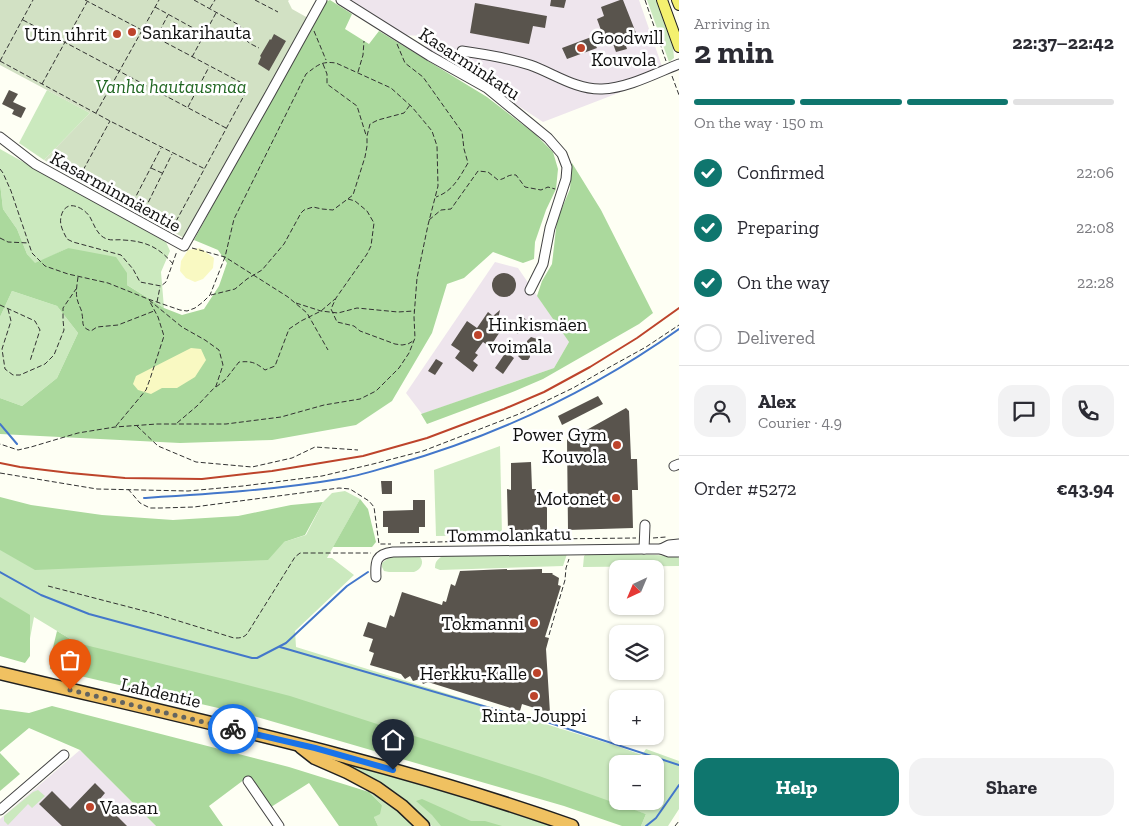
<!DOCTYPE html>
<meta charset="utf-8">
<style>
body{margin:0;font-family:"Zilla Slab",serif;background:#f2f2f3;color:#2b2b33;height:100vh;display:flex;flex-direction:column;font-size:19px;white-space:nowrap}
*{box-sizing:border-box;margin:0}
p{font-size:16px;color:#7c7c81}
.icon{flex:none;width:28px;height:28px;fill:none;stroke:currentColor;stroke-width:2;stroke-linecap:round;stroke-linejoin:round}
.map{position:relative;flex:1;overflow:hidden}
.side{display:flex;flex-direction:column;background:#fff;width:450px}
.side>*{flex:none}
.needle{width:32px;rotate:224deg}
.fabs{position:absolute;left:609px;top:560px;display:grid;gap:10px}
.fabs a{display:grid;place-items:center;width:55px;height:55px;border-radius:10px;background:#fff;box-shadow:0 1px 4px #0004;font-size:25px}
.pin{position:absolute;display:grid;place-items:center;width:42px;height:42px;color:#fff;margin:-51px -21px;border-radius:50% 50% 50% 0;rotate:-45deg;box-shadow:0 0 5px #0007}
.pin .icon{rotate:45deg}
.courier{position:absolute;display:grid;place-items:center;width:50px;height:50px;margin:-25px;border:4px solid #1a73e8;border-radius:50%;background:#fff;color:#222;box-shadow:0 1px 6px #0007}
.summary em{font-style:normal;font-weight:700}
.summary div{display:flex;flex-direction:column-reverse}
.summary{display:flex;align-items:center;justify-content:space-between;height:85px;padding:0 15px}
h1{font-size:32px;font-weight:700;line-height:38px}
.bar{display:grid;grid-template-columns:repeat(4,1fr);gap:8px 5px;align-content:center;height:60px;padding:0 15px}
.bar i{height:6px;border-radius:4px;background:#e1e1e2}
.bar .active{background:#0f766e}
.bar p{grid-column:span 4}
.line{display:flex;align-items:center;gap:12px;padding:0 15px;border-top:1px solid #e1e1e2}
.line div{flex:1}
.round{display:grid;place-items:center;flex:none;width:52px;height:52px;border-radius:15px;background:#f2f2f3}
ol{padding:0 15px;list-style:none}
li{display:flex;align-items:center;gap:15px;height:55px}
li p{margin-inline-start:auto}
li .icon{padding:5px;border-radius:50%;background:#0f766e;color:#fff;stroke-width:4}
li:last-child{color:#7c7c81}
li i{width:28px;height:28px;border:2px solid #e1e1e2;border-radius:50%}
.primary-button{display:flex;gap:10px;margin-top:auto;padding:10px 15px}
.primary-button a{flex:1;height:58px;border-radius:15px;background:#0f766e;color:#fff;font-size:20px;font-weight:700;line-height:58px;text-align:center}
.primary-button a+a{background:#f2f2f3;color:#2b2b33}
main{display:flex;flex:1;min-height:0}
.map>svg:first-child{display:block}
.industrial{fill:#eee5ed}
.green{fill:#cbe9be;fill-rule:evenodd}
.forest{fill:#abd99d}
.sand{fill:#f9f9c2}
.cemetery{fill:#d2e1c4}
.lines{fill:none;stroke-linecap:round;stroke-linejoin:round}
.stream{stroke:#4377ca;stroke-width:2}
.building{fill:#59544d}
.minor-casing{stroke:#434343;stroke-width:11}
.major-casing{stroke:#212121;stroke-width:12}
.highway-casing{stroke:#212121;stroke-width:15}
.path{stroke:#323232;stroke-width:1;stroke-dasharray:5 2.5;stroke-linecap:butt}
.minor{stroke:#fff;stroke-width:9}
.major{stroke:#f4f16f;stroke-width:10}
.highway{stroke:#f0c161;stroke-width:12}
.rail{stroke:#bd442b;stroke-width:2}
.done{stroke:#636460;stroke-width:5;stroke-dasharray:0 9}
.route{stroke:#1a73e8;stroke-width:6}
.poi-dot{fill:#bd442b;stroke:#fff;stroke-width:2}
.labels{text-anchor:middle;stroke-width:5;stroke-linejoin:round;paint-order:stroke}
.poi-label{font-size:19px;fill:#101010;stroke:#fff;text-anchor:end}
.street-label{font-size:19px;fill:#101010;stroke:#fff}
.park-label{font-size:19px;font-style:italic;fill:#216722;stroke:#fff}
</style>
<main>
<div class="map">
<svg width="679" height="826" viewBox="0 0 679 826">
<rect width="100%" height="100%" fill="#fefff4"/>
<g class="industrial">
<path d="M350,0H639L665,75L543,122L517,105L483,79L426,48L424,36L402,35Z"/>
<path d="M495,262L518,268L569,342L554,368L422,414L406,393Z"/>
<path d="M80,750L156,826H0V819Z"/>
</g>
<g class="green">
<path d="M647,0H656L673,47L674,58L669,62Z"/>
<path d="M47,90L90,113L44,160L19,143Z"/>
<path d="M0,149L166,242L170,251L161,272L164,308L68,248L35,264L27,254L17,229L3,209L0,183Z"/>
<path d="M12,291L57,306L78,333L57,378L22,406L0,398V317Z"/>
<path d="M500,446L502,535L436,536L434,470Z"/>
<path d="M345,491L360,499L327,558H332L354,575L295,631L296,647L617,746L642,755L646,749L679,761V809L668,826H641L646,814L77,643L34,617L28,649L0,654V498L41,514L284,542L306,535L323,502L332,493ZM618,764H655V801H618Z"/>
<path d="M588,552L676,556L679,558V566L583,567L584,556Z"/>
<path d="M567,554L563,566L440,570L435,568C435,562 437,560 442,556Z"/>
<path d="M390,557H420C425,563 420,570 414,572H389L384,571L382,567V563Z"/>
<path d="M325,757L469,799L553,826H432C420,814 408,801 395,792C373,777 349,768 325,757Z"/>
<path d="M38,790L45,796L32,808L28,804L8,825L4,821V816L33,792Z"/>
<path d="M369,792L389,804L415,826H378L374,817L382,805Z"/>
</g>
<g class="forest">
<path d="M330,0L352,14L345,29L369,44L379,31L487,97L535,134L553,152L558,169L556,189L546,210L535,242L534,259L523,263L493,252L464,278L447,284L432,333L392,401L356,425L272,440L180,443L0,434V398L22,406L57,378L78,333L57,306L12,291L0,317V183L3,209L17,229L27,254L35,263L68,248L116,257L127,273V285L164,308L182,315L204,309L219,286L227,263L218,250L194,240L323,3Z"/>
<path d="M572,163L601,210L653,313L639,324L543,379L515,391L427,424L421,414L554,368L569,342L537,296L542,281L552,264L557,220L570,189Z"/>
<path d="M0,497L31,505L102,515L173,520L238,516L291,505L323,502L305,535L284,542L268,560L35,570L0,550Z"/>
<path d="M360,499L368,509L376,542L372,547H333Z"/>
<path d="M0,597L30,615V656L25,663L0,656Z"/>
<path d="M57,631L77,643L228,680L290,696L539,776L646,814L641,826H622L564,806L257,717L50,669V660Z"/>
<path d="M52,706L289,767L369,792L382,805L380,814L374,817L378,826H339L309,783L271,807L249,776L209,806L223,826H156L80,750L29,728L0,752V709L29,713Z"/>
<path d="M0,753L20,774L0,791Z"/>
<path d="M422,799L471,821H485L502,826H441L432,815L416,801Z"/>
</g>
<g class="sand">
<path d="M200,248L214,258L213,268L203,279L195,282L186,278L180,271L181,261L188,250Z"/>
<path d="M191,348L201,349L206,360L195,377L177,388H162L151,394L138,390L133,384L136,376Z"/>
</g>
<path class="cemetery" d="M0,0H289L288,1L292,9L308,18L184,238L44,160L90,113L0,65Z"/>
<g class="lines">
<g class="stream">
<path d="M0,424L17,444"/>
<path d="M144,498C209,494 275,490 339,479C358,476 376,470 394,465C496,436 593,390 679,329"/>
<path d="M0,572L41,595L89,614L252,658H257L286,643L347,586L368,572"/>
<path d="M280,647L535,721L547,722L679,765"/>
<path d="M646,826L656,818L679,785"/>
</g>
</g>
<g class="building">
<path d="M551,0H566L564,8L550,6Z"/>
<path d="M620,0H623L638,38L625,43L627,49L616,52L611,38L595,44L597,48L567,59L562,48L602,33L597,19L604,16L601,7Z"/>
<path d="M475,3L547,16L545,28L533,26L529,44L470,33Z"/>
<path d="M274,34L286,41L269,71L258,64L261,57L260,56L270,39L271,40Z"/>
<path d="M9,90L18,94L13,102L26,108L21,118L12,114L14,110L2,104Z"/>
<circle cx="504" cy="285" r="12"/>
<path d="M500,310L498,319L505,324L490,347L483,342L475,353L478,355L473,361L478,365L473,372L455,358L460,351L451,345L467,321L477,328L488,312L493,316Z"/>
<path d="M521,316L527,320L518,334L512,330Z"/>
<path d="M531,337L537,339L538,345L536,348L529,351L530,357L528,360H522L518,356L522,351L527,348V341Z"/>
<path d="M506,352L514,358L503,374L495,368Z"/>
<path d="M436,359L443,363L435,375L428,371Z"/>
<path d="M598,396L603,404L562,425L558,416Z"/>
<path d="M626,408L629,411L631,459H637L638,490H632L633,528L568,530L567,438L583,437V432Z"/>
<path d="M531,462L532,489H536V498L547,499V530H508L507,489L511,490V463Z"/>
<path d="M381,481H392V494H382Z"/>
<path d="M413,500H425V527H419V533H388V527H383V511L413,510Z"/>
<path d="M507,569V570L542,569V573H553L552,574L559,578L558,585L561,586L545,637L549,638L546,649L550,713L522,704L520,711L428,682L423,684L420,679L413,681L410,676L405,679L401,674L370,665L374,653L369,651L373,639L363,636L368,622L386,628L390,615L394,617L402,592L442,605L443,601L446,602L451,584L455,586L460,571Z"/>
<path d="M95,783L105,793L100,799L127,826H62L39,804L52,791L70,809Z"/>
</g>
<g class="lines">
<defs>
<g id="minor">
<path d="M341,0L430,56L487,88L548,138L562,154L567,167L566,179L550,228L543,264L530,290"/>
<path d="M462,51C484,54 508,58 530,65C553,73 576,90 602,89C628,88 656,73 679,64"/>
<path d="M0,137L35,164L184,246L270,94L322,0"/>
<path d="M674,466L679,464"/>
<path d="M644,549L645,525"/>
<path d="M661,549L669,545L679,544"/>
<path d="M376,577C375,561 376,554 393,552L644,549H661L669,552H679"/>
<path d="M248,781L279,826"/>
<path d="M0,810L64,755"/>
</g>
<g id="major">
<path d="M662,0L679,47"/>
<path d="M677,0L679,5"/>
</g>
<g id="highway">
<path d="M0,673C192,719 386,760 572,826"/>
<path d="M301,747L315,758L347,772L377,788L402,806L423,826"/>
</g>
</defs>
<use href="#minor" class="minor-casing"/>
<use href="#major" class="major-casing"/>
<use href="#highway" class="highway-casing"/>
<g class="path">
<path d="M85,0L244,84L246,92L174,225L81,174L110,121"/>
<path d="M194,0L239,25C243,30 243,36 247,41C250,44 255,46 259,48"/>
<path d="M255,0L278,12"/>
<path d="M645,0L666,61"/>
<path d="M155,7L204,34"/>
<path d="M210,8L215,0"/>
<path d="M23,20L226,128"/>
<path d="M314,31L326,60"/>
<path d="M156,38L168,15"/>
<path d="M397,44L405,63L423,77L462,132L464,149L468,163C459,178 453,191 436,197"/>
<path d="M192,57L216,13"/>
<path d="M0,61L110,121L205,169"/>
<path d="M0,61L33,0"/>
<path d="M323,64L327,74V84L357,106L366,135"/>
<path d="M358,72L363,55L364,41"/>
<path d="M672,76L679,95"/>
<path d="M42,84L87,2"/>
<path d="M188,107L209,67"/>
<path d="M96,113L159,0"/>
<path d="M151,168L162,173"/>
<path d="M0,169L3,173L11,191L32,253L45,266L68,274L108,283L148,299L180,310L187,311L195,308L203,302L210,295L225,257L234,219L306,74C318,65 321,61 336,63L391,88L412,107L432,131L437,146L438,186L428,225L417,278L414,317L415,338L409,353L399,368L376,391L360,399L324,405L281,417L226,424H157L115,427L78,433L31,447L18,450L0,444"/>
<path d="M348,199L355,201L367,211L374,223L371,246L367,254L336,298L331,309L337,322L354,326L360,331L395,344L402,345L408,344L413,341"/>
<path d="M133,202L161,148"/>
<path d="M145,209L172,154"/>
<path d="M429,220L441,210L451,209L478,171L488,172L498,180C506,179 507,174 516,175L525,187L541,190L548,187L555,189"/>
<path d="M0,238L8,242L29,243"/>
<path d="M192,248L225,257L288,297L307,313L328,350"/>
<path d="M173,264C159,247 145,241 123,240C118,239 112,241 107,239C98,236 95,227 91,219C88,212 77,204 69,206C64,208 62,212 61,217C59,225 64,233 67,239L73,242L121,255L133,269L140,282L161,286L166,282L177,251"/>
<path d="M78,277C77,285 75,294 78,302C79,306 82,310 82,314C84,323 80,327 91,331L97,327L118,325L154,311"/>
<path d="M211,295L235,289L247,279L262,270L284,244L301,213L304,210L313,207L322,209L333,210L353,195L365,157L367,146V136L370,124L378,120L404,113L410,105"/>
<path d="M149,300L182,327L205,340L219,350L223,365L216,386L197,406L177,423"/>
<path d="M157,302L160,287"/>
<path d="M296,303L321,311L338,313L357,308L398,312L414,311"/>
<path d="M0,305L35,321L40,330L30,361"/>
<path d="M8,309L11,321L2,349L5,369L13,375H20L45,364L54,355L64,330L63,320V308L76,289"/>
<path d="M216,387L225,380L239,362C251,361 255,362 265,370L275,366L289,329L301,321L321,311L335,299"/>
<path d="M116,426L146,390L150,379L164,336L158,317L150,302"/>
<path d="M137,426L158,446L196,462L252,467L292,458L315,447L358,450"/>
<path d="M0,473L97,489L188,491L243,486L322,476L373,464L423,451L519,414L573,388L599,373L646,347L679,325"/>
<path d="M128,489L140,503L150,508H161L194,507L339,488L350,489L369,501L374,507L379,544H391"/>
<path d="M653,538L666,537"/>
<path d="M400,543L548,539L636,538"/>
<path d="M48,586L156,614L234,638C240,638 243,638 247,634L295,557L300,553H371"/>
<path d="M549,635L565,580L566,568L569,559"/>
<path d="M675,826L679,821"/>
</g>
<use href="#minor" class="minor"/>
<use href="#major" class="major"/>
<use href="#highway" class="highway"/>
<path class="rail" d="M0,463L20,467L70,473L125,478L202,479L272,471L363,456L427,438L504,409L544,392L590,367L637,338L679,308"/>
</g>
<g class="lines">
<path class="done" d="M70,690L233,729"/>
<path class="route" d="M233,729L315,748L393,770"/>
</g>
<g class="poi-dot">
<circle cx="132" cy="32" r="5"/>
<circle cx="117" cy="34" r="5"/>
<circle cx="581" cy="48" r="5"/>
<circle cx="478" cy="335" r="5"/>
<circle cx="617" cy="445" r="5"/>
<circle cx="616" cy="498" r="5"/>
<circle cx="534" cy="623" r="5"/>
<circle cx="537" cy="673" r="5"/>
<circle cx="534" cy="696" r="5"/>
<circle cx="90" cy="807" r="5"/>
</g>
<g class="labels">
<g class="poi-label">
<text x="142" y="39" text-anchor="start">Sankarihauta</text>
<text x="107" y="41">Utin uhrit</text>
<text x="591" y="44" text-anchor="start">Goodwill<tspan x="591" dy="22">Kouvola</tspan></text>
<text x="488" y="331" text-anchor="start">Hinkismäen<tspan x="488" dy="22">voimala</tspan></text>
<text x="607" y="441">Power Gym<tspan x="607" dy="22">Kouvola</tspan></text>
<text x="606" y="505">Motonet</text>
<text x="524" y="630">Tokmanni</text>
<text x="527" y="680">Herkku-Kalle</text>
<text x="534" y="722" text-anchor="middle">Rinta-Jouppi</text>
<text x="100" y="814" text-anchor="start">Vaasan</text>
</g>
<g class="street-label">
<text transform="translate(470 63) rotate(33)" y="7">Kasarminkatu</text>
<text transform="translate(116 191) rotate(29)" y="7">Kasarminmäentie</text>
<text transform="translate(509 534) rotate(-1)" y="7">Tommolankatu</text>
<text transform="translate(161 692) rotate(13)" y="7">Lahdentie</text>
</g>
<g class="park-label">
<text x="171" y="93">Vanha hautausmaa</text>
</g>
</g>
</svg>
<div class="fabs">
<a><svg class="needle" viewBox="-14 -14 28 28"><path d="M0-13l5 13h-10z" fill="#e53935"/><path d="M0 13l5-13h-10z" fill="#7c7c81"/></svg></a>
<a><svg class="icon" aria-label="layers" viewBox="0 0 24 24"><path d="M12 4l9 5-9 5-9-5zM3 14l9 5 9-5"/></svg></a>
<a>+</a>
<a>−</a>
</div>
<div class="pin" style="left:70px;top:690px;background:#ea580c"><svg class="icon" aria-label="bag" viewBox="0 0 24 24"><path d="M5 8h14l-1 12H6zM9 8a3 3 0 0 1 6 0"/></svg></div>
<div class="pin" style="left:393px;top:770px;background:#1f2937"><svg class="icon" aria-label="home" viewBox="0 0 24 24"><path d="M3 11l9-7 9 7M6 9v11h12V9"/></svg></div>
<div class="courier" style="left:233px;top:729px"><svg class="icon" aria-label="bike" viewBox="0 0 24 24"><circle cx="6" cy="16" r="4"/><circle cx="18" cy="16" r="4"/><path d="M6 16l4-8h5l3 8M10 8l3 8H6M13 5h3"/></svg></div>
</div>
<section class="side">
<div class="summary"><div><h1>2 min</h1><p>Arriving in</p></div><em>22:37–22:42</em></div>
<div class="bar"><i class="active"></i><i class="active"></i><i class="active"></i><i></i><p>On the way · 150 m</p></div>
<ol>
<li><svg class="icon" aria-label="check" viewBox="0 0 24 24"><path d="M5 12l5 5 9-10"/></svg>Confirmed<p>22:06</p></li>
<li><svg class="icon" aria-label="check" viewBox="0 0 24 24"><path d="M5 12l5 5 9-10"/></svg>Preparing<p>22:08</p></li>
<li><svg class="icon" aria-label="check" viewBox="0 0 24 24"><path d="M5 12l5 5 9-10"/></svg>On the way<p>22:28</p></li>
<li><i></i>Delivered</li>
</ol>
<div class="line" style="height:90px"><a class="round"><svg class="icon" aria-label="person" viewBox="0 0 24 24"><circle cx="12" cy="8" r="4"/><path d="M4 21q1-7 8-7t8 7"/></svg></a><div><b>Alex</b><p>Courier · 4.9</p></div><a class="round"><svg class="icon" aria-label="chat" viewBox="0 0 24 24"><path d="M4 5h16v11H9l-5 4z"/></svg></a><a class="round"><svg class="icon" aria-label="phone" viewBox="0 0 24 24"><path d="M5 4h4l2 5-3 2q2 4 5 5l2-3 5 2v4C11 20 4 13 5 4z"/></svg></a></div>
<div class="line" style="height:65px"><div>Order #5272</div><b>€43.94</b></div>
<div class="primary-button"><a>Help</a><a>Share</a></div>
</section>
</main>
